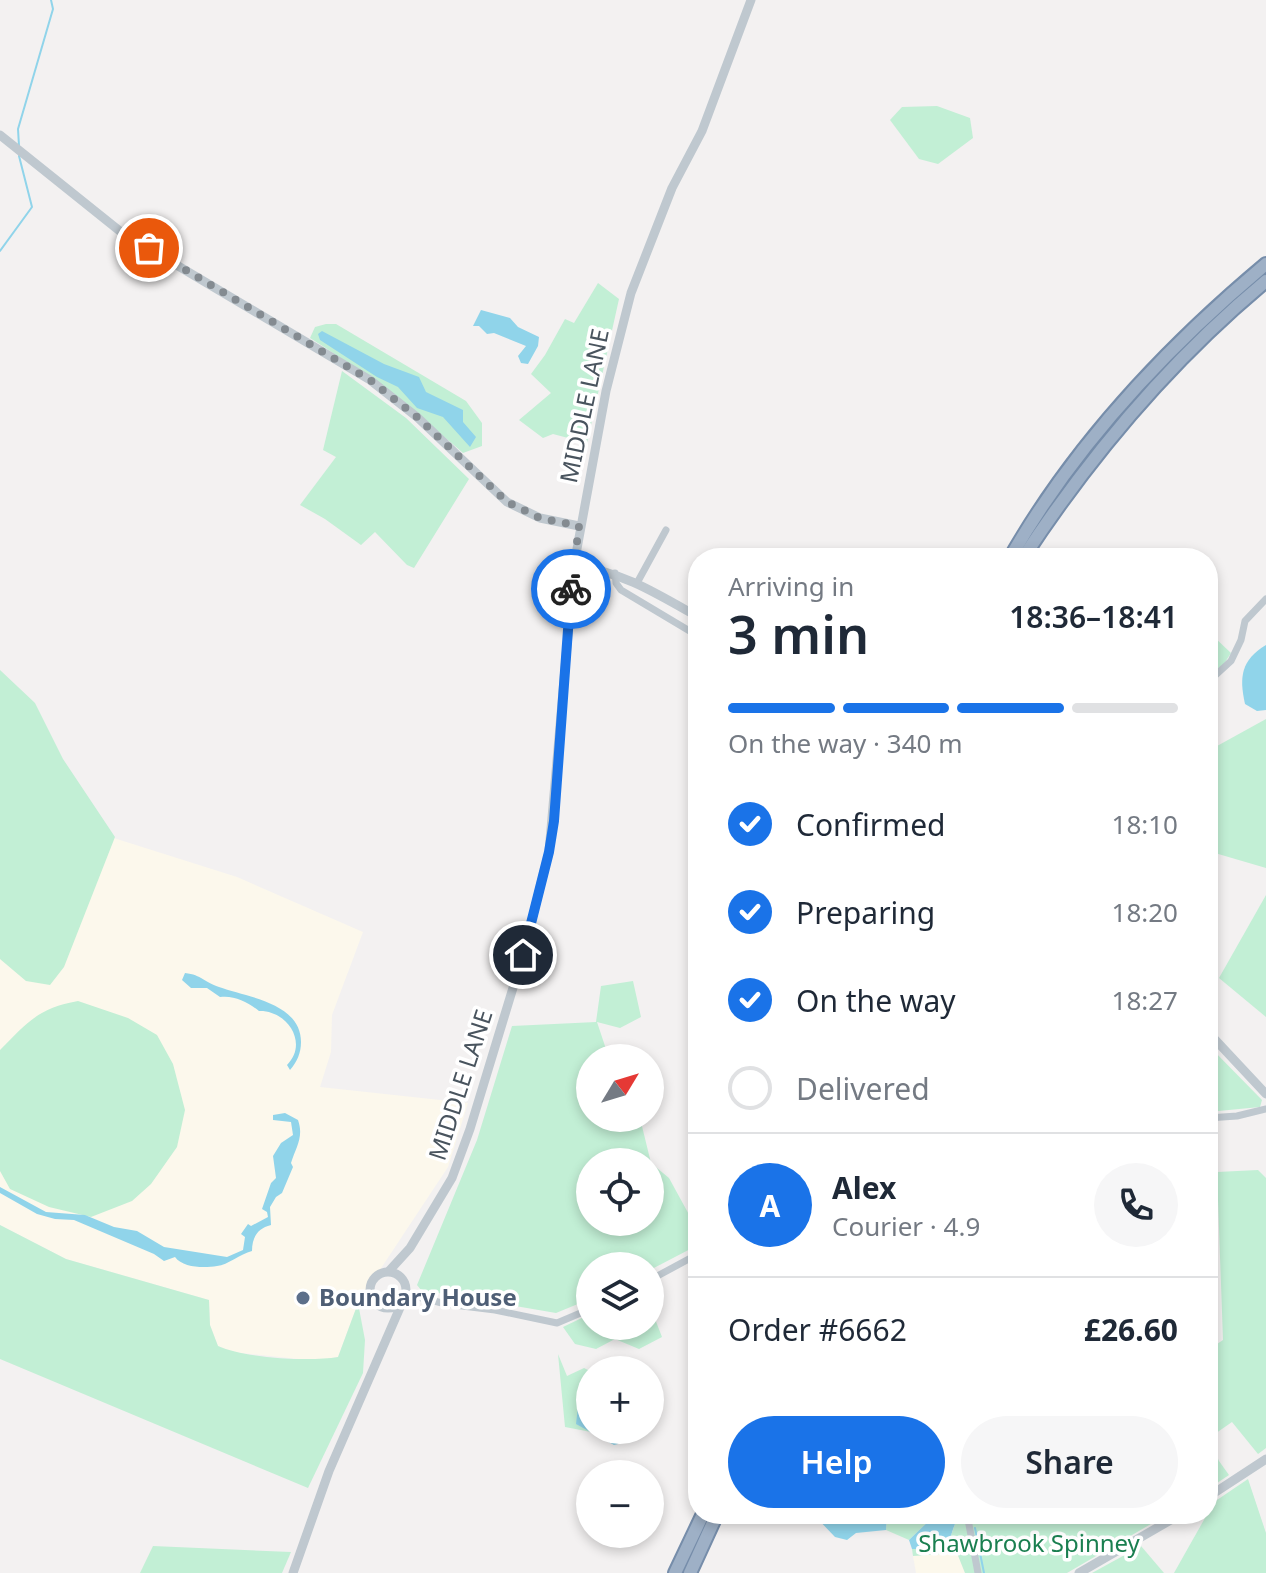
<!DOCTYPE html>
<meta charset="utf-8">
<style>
body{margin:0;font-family:"Noto Sans",sans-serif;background:#f6f6f7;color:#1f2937;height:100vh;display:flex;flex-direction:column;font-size:30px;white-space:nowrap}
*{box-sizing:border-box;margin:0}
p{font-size:26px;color:#747a83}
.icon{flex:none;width:44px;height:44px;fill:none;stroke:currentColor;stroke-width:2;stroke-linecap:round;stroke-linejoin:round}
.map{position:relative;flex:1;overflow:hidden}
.side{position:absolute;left:688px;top:548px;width:530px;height:976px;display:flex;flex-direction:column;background:#fff;border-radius:32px;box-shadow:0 4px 12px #0003}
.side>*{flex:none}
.needle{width:52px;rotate:52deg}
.fabs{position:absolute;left:576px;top:1044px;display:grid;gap:16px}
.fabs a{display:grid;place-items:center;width:88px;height:88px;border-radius:50%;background:#fff;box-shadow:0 4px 12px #0003;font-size:40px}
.pin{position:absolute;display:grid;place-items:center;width:68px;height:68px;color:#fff;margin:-34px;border:4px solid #fff;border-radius:50%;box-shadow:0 2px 8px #0007}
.courier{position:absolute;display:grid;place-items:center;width:80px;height:80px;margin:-40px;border:6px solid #1a73e8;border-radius:50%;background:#fff;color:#222;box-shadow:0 2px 10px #0007}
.head em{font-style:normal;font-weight:600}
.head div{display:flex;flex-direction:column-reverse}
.head{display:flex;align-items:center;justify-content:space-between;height:136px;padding:0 40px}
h1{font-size:52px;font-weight:600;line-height:60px}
.bar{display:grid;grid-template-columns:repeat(4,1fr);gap:12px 8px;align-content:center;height:96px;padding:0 40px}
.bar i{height:10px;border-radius:6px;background:#e0e1e3}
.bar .selected{background:#1a73e8}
.bar p{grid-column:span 4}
.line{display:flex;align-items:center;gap:20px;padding:0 40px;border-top:2px solid #e0e1e3}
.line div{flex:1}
.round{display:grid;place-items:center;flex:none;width:84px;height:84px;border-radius:42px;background:#f6f6f7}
ol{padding:0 40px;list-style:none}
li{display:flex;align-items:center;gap:24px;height:88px}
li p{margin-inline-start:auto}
li .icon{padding:8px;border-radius:50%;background:#1a73e8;color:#fff;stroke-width:4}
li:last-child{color:#747a83}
li i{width:44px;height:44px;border:4px solid #e0e1e3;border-radius:50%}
.primary-button{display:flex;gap:16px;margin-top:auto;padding:16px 40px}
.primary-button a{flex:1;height:92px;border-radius:48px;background:#1a73e8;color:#fff;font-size:32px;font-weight:600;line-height:92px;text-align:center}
.primary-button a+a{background:#f6f6f7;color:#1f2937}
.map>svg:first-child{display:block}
.commercial{fill:#fcf8ec}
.green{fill:#c2efd5;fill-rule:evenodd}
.water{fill:#90d4ea}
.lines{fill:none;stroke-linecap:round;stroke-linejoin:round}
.stream{stroke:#90d4ea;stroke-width:2}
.trunk-casing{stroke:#768daa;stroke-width:16}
.minor{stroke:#bfc8cf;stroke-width:7}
.tertiary{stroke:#bfc8cf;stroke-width:9}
.trunk{stroke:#9eb0c6;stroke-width:12}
.done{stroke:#848b91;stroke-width:8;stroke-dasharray:0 14.4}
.route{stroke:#1a73e8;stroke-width:10}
.service-dot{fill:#5c6f8a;stroke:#fff;stroke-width:3}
.labels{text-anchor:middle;stroke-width:7;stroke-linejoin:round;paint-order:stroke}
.street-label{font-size:24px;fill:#49545e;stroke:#fff}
.service-label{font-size:24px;font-weight:bold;fill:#4e5e75;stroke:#fff;text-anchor:start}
.park-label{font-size:24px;fill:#1a7f50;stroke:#fff}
</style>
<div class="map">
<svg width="1266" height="1573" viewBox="0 0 1266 1573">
<rect width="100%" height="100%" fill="#f3f1f1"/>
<g class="commercial">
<path d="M41,815L237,877L363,932L332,1015L331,1052L320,1087L468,1103L448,1167L358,1303L338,1357L317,1361L232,1352L218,1346L210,1325L209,1300L66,1259L0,1225V931Z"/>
<path d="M957,1552L965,1573H916L913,1556Z"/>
</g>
<g class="green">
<path d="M937,106L970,118L973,138L938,164L919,159L890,120L902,107Z"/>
<path d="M598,283L619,299L587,443L553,434L543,438L519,420L551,393L531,374L545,355L565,319L574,323Z"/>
<path d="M326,324H336L466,401L482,423V446L463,453C413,409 367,374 310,338L315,327Z"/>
<path d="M342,371L406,418L469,479L414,568L407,565L375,532L361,545L325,519L300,505L336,457L323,450Z"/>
<path d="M1213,636L1231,653L1220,670L1208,677V638Z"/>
<path d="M0,670L35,703L63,759L115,837L64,967L50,985L26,981L0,959Z"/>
<path d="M1266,719V868L1208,851V751Z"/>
<path d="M1266,895V1017L1219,978Z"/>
<path d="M633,981L641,1017L620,1028L597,1022L609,1058H590V1118H640L651,1163L669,1178L698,1231V1245L650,1270V1266H590V1299L556,1313L421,1290L417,1285L477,1140L512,1026L596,1022L601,986ZM590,1162H650V1222H590Z"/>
<path d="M78,1001L128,1018L157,1035L173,1064L185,1110L177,1147L151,1184L132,1201L91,1217L49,1207L10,1189L0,1171V1050C27,1023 38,1008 78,1001Z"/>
<path d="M1208,1045L1262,1100L1260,1107L1208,1112Z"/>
<path d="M1258,1170L1266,1178V1448L1258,1454L1232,1422L1209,1438L1219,1461L1229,1475L1208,1489V1418L1211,1417L1212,1403L1208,1396V1350L1223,1340L1217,1172Z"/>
<path d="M0,1225L66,1259L209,1300L210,1325L218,1346C245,1358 308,1362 338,1357L358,1303L365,1340L363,1373L308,1488L0,1359Z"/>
<path d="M650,1306L662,1337L639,1349L615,1339L596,1349L575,1344L563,1327L590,1314V1326H650Z"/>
<path d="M558,1354L567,1376L584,1368L590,1371V1430H618L617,1438L606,1433L605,1440L591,1432L565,1427Z"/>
<path d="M1248,1479L1266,1533V1573H1174L1214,1502Z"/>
<path d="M887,1514H936L909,1540L886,1530Z"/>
<path d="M949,1514H1168L1067,1573H965L957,1553L913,1556L912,1549C923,1549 943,1550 950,1538C953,1532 953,1526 958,1519Z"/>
<path d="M153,1546L291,1552L282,1573H140Z"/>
<path d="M1141,1546L1164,1573H1092Z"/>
</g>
<g class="water">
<path d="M481,310L510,318L518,327L539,337L538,346L528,364L521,363L518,356L526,346L494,333L487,334L479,326H473Z"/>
<path d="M322,331L384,364L419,377L426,392L463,410V422L476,437L470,447L443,417L417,408L398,387L377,377L320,340L318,334Z"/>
<path d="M1266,645V710L1257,711L1245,704C1239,677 1241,660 1266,645Z"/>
<path d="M185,973C202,975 204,982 219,987C247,997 301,1003 301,1042C301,1053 297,1062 290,1070L287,1065C309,1043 287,1010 259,1011C248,1002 234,995 220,997L207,988H191L182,980Z"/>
<path d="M285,1113L298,1120C304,1137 296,1147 291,1163L293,1167L282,1193L276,1197L270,1207L271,1225C258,1228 252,1237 252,1251C240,1254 228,1265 217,1266C204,1268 183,1268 175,1257L164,1261L154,1254L74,1220L55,1219L37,1214L0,1193V1187L46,1212L85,1215L114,1227L137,1231L164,1247L227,1257L243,1250L245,1237L241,1234L248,1224L251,1226L268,1217L267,1212L262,1209L271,1183L276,1178L273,1156L281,1143L293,1135L291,1122L273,1120V1115Z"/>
<path d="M586,1378H590V1383L583,1422L590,1425V1430H599L617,1438L618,1444L614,1445L576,1424L581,1381Z"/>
<path d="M813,1514H887L886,1530L856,1533L847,1540L835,1537Z"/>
<path d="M936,1514H949L958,1519C953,1526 953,1531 950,1538C944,1550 923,1549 912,1549L909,1540Z"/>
</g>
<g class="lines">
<g class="stream">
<path d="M19,146L18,129L53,9L51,0"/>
<path d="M0,251L32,207L19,156"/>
<path d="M975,1528L984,1573"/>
</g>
<defs>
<g id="trunk">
<path d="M1010,558C1074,446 1168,346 1266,264"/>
<path d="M1023,558C1090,456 1172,359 1266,281"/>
<path d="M675,1573L703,1514"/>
<path d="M690,1573L717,1514"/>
</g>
</defs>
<use href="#trunk" class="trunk-casing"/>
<g class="minor">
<path d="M615,573L616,583L621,590L698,636"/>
<path d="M637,583L666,530"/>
<path d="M1208,682L1231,661L1241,640L1245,621L1266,599"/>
<path d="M1208,1118L1237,1116L1266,1109"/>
<path d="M650,1280L698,1254"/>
<path d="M406,1294L446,1304L495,1310L557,1323L590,1309"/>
<path d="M967,1514L978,1573"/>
</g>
<g class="tertiary">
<path d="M0,135L121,232L370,380L417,417L507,502L540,518L579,526"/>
<path d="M574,565C624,573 654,592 698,617"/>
<path d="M1208,1032L1266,1094"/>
<path d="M389,1271L410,1248L452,1178L470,1129L523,955L549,852L574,565L606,391L631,293L672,188L702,131L751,0"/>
<circle cx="388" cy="1290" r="18"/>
<path d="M1208,1497L1266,1459"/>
<path d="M293,1573L329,1471L402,1303"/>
<path d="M1079,1573L1181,1514"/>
</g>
<use href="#trunk" class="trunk"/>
</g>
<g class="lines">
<path class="done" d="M149,248L370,380L417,417L507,502L540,518L579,526L571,589"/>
<path class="route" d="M523,955L549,852L554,821L571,589"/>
</g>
<circle class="service-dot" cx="303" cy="1298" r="8"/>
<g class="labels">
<g class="street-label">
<text transform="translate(585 406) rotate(-78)" y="8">MIDDLE LANE</text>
<text transform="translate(461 1085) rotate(-72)" y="8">MIDDLE LANE</text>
</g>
<g class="service-label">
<text x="319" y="1306">Boundary House</text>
</g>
<g class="park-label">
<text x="1029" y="1552">Shawbrook Spinney</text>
</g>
</g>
</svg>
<div class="fabs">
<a><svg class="needle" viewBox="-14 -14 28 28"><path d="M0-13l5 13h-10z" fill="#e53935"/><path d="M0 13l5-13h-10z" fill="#747a83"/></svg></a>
<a><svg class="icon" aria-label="locate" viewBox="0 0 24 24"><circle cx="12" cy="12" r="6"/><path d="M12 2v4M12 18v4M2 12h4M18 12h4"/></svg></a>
<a><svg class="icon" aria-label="layers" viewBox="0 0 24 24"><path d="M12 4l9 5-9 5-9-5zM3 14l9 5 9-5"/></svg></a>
<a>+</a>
<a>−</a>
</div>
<div class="pin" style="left:149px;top:248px;background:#ea580c"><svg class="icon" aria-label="bag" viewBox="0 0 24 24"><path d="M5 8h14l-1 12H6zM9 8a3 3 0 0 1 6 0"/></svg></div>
<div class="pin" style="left:523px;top:955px;background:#1f2937"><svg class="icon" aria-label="home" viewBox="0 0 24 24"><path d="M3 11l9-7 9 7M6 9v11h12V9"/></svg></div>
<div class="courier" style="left:571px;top:589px"><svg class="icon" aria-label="bike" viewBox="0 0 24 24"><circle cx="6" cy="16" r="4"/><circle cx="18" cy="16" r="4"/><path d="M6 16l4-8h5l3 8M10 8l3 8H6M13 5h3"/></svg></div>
<section class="side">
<div class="head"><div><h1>3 min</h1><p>Arriving in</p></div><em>18:36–18:41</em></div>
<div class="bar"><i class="selected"></i><i class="selected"></i><i class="selected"></i><i></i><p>On the way · 340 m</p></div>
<ol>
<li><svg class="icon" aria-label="check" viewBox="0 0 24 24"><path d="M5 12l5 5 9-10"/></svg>Confirmed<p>18:10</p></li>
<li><svg class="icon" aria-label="check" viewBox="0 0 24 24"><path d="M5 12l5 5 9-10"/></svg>Preparing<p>18:20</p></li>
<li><svg class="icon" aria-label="check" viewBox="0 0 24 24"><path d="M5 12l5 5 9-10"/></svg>On the way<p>18:27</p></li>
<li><i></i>Delivered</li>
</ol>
<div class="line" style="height:144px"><b class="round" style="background:#1a73e8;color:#fff">A</b><div><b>Alex</b><p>Courier · 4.9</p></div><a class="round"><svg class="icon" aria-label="phone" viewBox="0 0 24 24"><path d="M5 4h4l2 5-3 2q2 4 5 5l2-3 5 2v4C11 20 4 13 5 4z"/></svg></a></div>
<div class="line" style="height:104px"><div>Order #6662</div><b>£26.60</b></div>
<div class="primary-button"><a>Help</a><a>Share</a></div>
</section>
</div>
